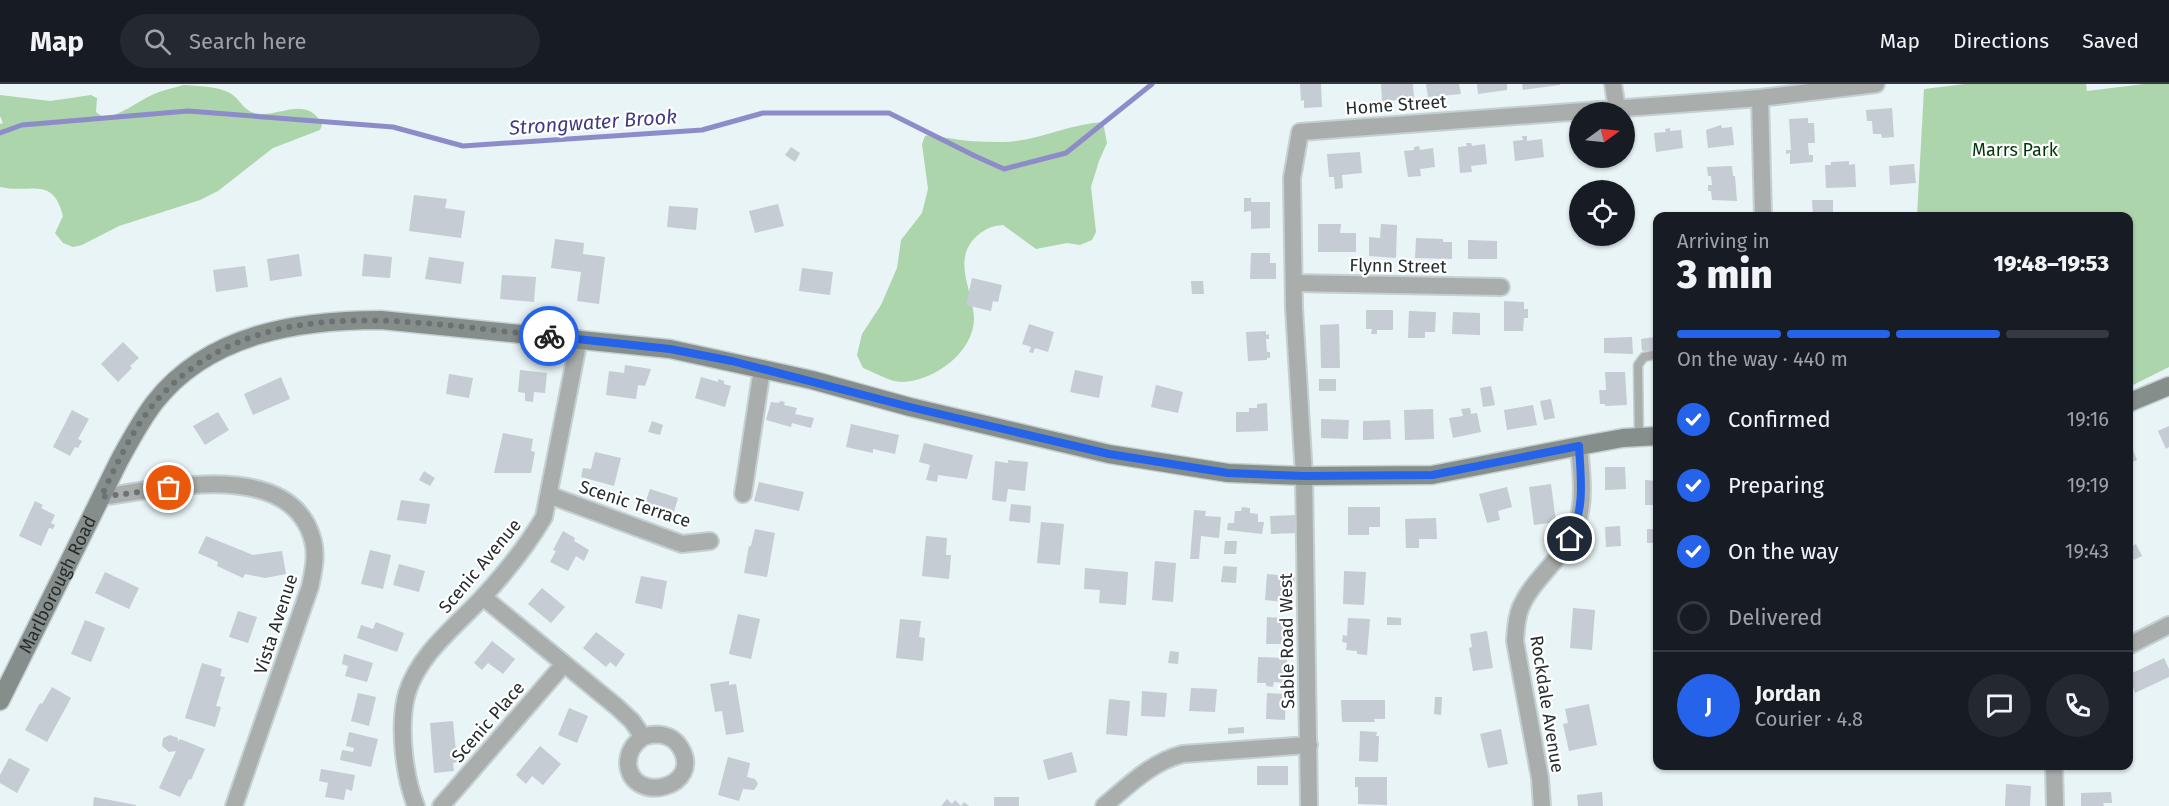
<!DOCTYPE html>
<meta charset="utf-8">
<style>
body{margin:0;font-family:"Fira Sans",sans-serif;background:#242831;color:#f1f3f6;height:100vh;display:flex;flex-direction:column;font-size:22px;white-space:nowrap}
*{box-sizing:border-box;margin:0}
p{font-size:20px;color:#9ea1a6}
.icon{flex:none;width:33px;height:33px;fill:none;stroke:currentColor;stroke-width:2;stroke-linecap:round;stroke-linejoin:round}
.map{position:relative;flex:1;overflow:hidden}
.drawer{position:absolute;left:1653px;top:128px;width:480px;height:558px;display:flex;flex-direction:column;background:#171b24;border-radius:12px;box-shadow:0 2px 4px #0004}
.drawer>*{flex:none}
.needle{width:39px;rotate:75deg}
.tools{position:absolute;left:1569px;top:18px;display:grid;gap:12px}
.tools a{display:grid;place-items:center;width:66px;height:66px;border-radius:50%;background:#171b24;box-shadow:0 2px 4px #0004;font-size:30px}
.pin{position:absolute;display:grid;place-items:center;width:51px;height:51px;color:#fff;margin:-26px;border:3px solid #fff;border-radius:50%;box-shadow:0 2px 6px #0007}
.courier{position:absolute;display:grid;place-items:center;width:60px;height:60px;margin:-30px;border:4px solid #2563eb;border-radius:50%;background:#fff;color:#222;box-shadow:0 2px 8px #0007}
.overview em{font-style:normal;font-weight:800}
.overview div{display:flex;flex-direction:column-reverse}
.overview{display:flex;align-items:center;justify-content:space-between;height:102px;padding:0 24px}
h1{font-size:39px;font-weight:800;line-height:45px}
.bar{display:grid;grid-template-columns:repeat(4,1fr);gap:9px 6px;align-content:center;height:72px;padding:0 24px}
.bar i{height:8px;border-radius:4px;background:#363941}
.bar .selected{background:#2563eb}
.bar p{grid-column:span 4}
.line{display:flex;align-items:center;gap:15px;padding:0 24px;border-top:2px solid #363941}
.line div{flex:1}
.round{display:grid;place-items:center;flex:none;width:63px;height:63px;border-radius:32px;background:#242831}
ol{padding:0 24px;list-style:none}
li{display:flex;align-items:center;gap:18px;height:66px}
li p{margin-inline-start:auto}
li .icon{padding:6px;border-radius:50%;background:#2563eb;color:#fff;stroke-width:4}
li:last-child{color:#9ea1a6}
li i{width:33px;height:33px;border:3px solid #363941;border-radius:50%}
header{display:flex;align-items:center;gap:36px;box-sizing:border-box;height:84px;padding:0 30px;background:#171b24;border-bottom:2px solid #363941}
header strong{font-size:28px}
nav{display:flex;gap:33px;margin-inline-start:auto;font-size:21px}
.search{width:420px;height:54px;background:#242831;display:flex;align-items:center;gap:15px;box-sizing:border-box;padding:0 21px;border-radius:33px;color:#9ea1a6;font-size:22px}
.map>svg:first-child{display:block}
.green{fill:#acd5ab}
.lines{fill:none;stroke-linecap:round;stroke-linejoin:round}
.stream{stroke:#8d8cc9;stroke-width:5}
.building{fill:#c5ccd3}
.lane-casing{stroke:#c5d0d2;stroke-width:11}
.street-casing{stroke:#c5d0d2;stroke-width:20}
.secondary-casing{stroke:#c5d0d2;stroke-width:21}
.lane{stroke:#a9aead;stroke-width:8}
.street{stroke:#a9aead;stroke-width:16}
.secondary{stroke:#868e8c;stroke-width:18}
.done{stroke:#6b7273;stroke-width:6;stroke-dasharray:0 10.8}
.route{stroke:#2563eb;stroke-width:8}
.labels{text-anchor:middle;stroke-width:4.5;stroke-linejoin:round;paint-order:stroke}
.street-label{font-size:18px;fill:#272c2d;stroke:#fff}
.park-label{font-size:18px;fill:#003907;stroke:#fff}
.water-label{font-size:20px;font-style:italic;fill:#413a83;stroke:#fff}
</style>
<header>
<strong>Map</strong>
<div class="search"><svg class="icon" aria-label="search" viewBox="0 0 24 24"><circle cx="10" cy="10" r="6"/><path d="M15 15l6 6"/></svg>Search here</div>
<nav><a>Map</a><a>Directions</a><a>Saved</a></nav>
</header>
<div class="map">
<svg width="2169" height="722" viewBox="0 0 2169 722">
<rect width="100%" height="100%" fill="#e8f4f6"/>
<g class="green">
<path d="M1965,0H2086L2087,7L2144,0H2169V283L2129,303L2128,132H1917L1924,5Z"/>
<path d="M184,1C197,2 218,2 230,9C239,14 243,26 254,29C278,35 307,9 322,41L320,46L273,64L218,107L200,116L119,142L82,161L73,163L63,159L55,149L63,132C53,91 30,110 0,103V40L3,39L0,32V11L50,17L91,11L97,14L96,28L104,34C123,30 135,19 152,11C162,6 173,4 184,1Z"/>
<path d="M1103,38L1107,59L1099,77L1091,103L1096,148L1092,156L1080,161L1067,159L1036,165L1003,141C992,142 987,144 978,151C951,174 972,204 974,233C975,268 934,297 902,298C890,298 874,288 863,284L857,271L862,250L881,221L897,184L901,156L922,129L928,105L922,60L925,52C934,49 939,53 948,54C964,57 982,58 999,58C1035,59 1067,40 1103,38Z"/>
</g>
<g class="lines">
<path class="stream" d="M0,49L22,41L188,27L393,43L463,62L702,46L763,29H889L975,72L1004,85L1066,69L1152,0"/>
</g>
<g class="building">
<path d="M1300,0H1321L1322,23L1304,24V16L1301,17Z"/>
<path d="M1381,0H1413L1414,15L1382,17Z"/>
<path d="M1426,0H1459L1461,10L1428,13Z"/>
<path d="M1477,0H1507V6L1478,10Z"/>
<path d="M1522,0H1560V1L1523,6Z"/>
<path d="M1892,24L1894,53L1882,54L1881,50H1873L1872,37H1867L1866,26Z"/>
<path d="M1808,34V39H1814L1815,59H1808L1809,71H1813V78L1790,80V69L1786,70V66H1791L1789,35Z"/>
<path d="M1721,41L1722,44L1732,43L1734,61L1708,64L1706,46Z"/>
<path d="M1670,44V47L1681,46L1683,64L1656,68L1654,49L1666,48L1665,45Z"/>
<path d="M1522,52H1527V57L1542,55L1544,73L1515,77L1513,57L1523,56Z"/>
<path d="M1466,59H1471L1472,62L1485,60L1487,80L1471,82L1472,88L1460,89L1458,63L1467,62Z"/>
<path d="M1419,62L1420,66L1433,64L1435,83L1420,85L1421,92L1408,93L1404,67L1414,66V63Z"/>
<path d="M791,63L800,69L795,78L785,71Z"/>
<path d="M1360,68L1362,89L1342,91L1343,104L1335,105L1334,93H1329L1327,70Z"/>
<path d="M1849,77V81L1855,80L1856,103L1826,104L1825,81H1831V78Z"/>
<path d="M1914,80L1916,99L1890,101L1889,82Z"/>
<path d="M1732,82L1733,92H1735L1737,117L1712,116L1711,107H1708V101H1712L1711,92H1708L1707,83Z"/>
<path d="M414,111L447,115L445,124L465,127L461,154L409,147Z"/>
<path d="M1244,114H1251V118H1270V144L1251,145V127L1244,128Z"/>
<path d="M1812,116H1833V132H1813Z"/>
<path d="M778,120L784,142L755,149L749,127Z"/>
<path d="M669,122L698,124L696,146L667,143Z"/>
<path d="M1318,140H1341L1340,149H1356V168H1318Z"/>
<path d="M1381,140L1397,141L1396,174L1369,172V153L1380,154Z"/>
<path d="M1416,154L1443,155V158H1452V175L1415,174Z"/>
<path d="M555,155L584,159L583,170L605,173L599,220L577,217L581,188L551,184Z"/>
<path d="M1468,156L1497,157V175H1468Z"/>
<path d="M1251,169H1270V179H1276V195H1250Z"/>
<path d="M299,170L302,192L270,197L267,175Z"/>
<path d="M364,170L392,173L390,194L362,192Z"/>
<path d="M429,173L464,178L461,200L425,195Z"/>
<path d="M245,182L248,203L216,208L213,186Z"/>
<path d="M802,184L833,188L830,211L799,207Z"/>
<path d="M502,191L536,193L534,218L500,215Z"/>
<path d="M972,194L1002,201L998,218L993,217L991,227L966,221Z"/>
<path d="M1191,197H1203L1204,210H1192Z"/>
<path d="M1504,217L1524,218V225H1528V234H1524L1523,247H1504Z"/>
<path d="M1366,226H1393V246H1377V250H1371L1372,245H1366Z"/>
<path d="M1409,227L1436,228L1435,248H1425V254H1408Z"/>
<path d="M1453,228L1480,229V251L1452,250Z"/>
<path d="M1029,240L1054,248L1048,268L1035,264L1033,269L1029,268L1031,263L1022,260Z"/>
<path d="M1339,240L1340,284H1321L1320,241Z"/>
<path d="M1266,247V251L1269,250V255H1266L1267,268H1270V274H1267V276L1248,277L1246,248Z"/>
<path d="M1632,253L1633,270L1604,269V254Z"/>
<path d="M1654,253L1656,266L1642,267L1641,255Z"/>
<path d="M123,258L139,274L130,282L132,284L118,298L101,280Z"/>
<path d="M625,281L651,285L645,302L638,301L636,315L606,311L609,287L624,289Z"/>
<path d="M520,286L547,289L545,309L534,308L533,318L525,317V309L518,308Z"/>
<path d="M1075,286L1103,292L1099,314L1070,308Z"/>
<path d="M1605,288H1625L1627,321L1605,322V320H1600L1599,306H1606Z"/>
<path d="M449,290L473,294L469,314L446,310Z"/>
<path d="M281,293L290,315L253,331L244,310Z"/>
<path d="M701,293L718,298V295L724,297V300L731,302L725,323L695,314Z"/>
<rect x="1319" y="295" width="17" height="12"/>
<path d="M1156,301L1183,308L1178,329L1151,323Z"/>
<path d="M1491,302L1495,321L1483,323L1480,304Z"/>
<path d="M1551,315L1555,334L1544,336L1540,317Z"/>
<path d="M780,317L785,318L784,321L797,324L795,330L814,334L811,344L792,339L791,343L766,336L771,318L779,319Z"/>
<path d="M1267,319L1268,347L1236,348V328H1249V324H1257V320Z"/>
<path d="M1533,321L1537,341L1507,346L1504,326Z"/>
<path d="M1470,324L1471,330L1477,329L1481,348L1453,354L1449,334L1463,332L1461,325Z"/>
<path d="M1433,325L1434,355L1405,356L1404,326Z"/>
<path d="M72,326L89,335L78,355L82,357L78,364L75,363L70,372L53,363Z"/>
<path d="M218,328L229,346L205,361L193,342Z"/>
<path d="M1321,335L1349,336L1348,355L1321,354Z"/>
<path d="M1390,336L1391,355L1363,356V337Z"/>
<path d="M652,337L663,341L660,351L648,348Z"/>
<path d="M851,340L899,351L895,370L873,365V369L846,363Z"/>
<path d="M2169,342V363L2166,365L2158,347Z"/>
<path d="M503,349L533,355L531,367L535,368L531,389H494Z"/>
<path d="M2128,354L2137,376L2128,380Z"/>
<path d="M924,359L973,371L967,395L938,391L937,398L926,396L930,381L919,378Z"/>
<path d="M595,368L621,374L614,402L581,393L583,384L591,385Z"/>
<path d="M1008,376L1028,378L1025,407L1008,405L1006,418L992,416L995,377L1008,379Z"/>
<path d="M1605,383H1625L1626,405L1605,406Z"/>
<path d="M424,387L435,394L430,402L419,396Z"/>
<path d="M1645,396L1658,397V421H1645Z"/>
<path d="M759,398L804,408L799,427L754,417Z"/>
<path d="M1551,400L1556,438L1534,441L1529,403Z"/>
<path d="M1507,403L1512,423L1498,427L1500,436L1487,439L1479,410Z"/>
<path d="M650,405L678,414L672,434L643,425Z"/>
<path d="M401,416L430,420L426,440L397,436Z"/>
<path d="M35,417L43,421L41,424L55,431L51,439L55,441L53,445L49,444L41,462L19,452Z"/>
<path d="M1011,420L1031,422L1030,439L1009,437Z"/>
<path d="M1242,423L1250,424V429L1258,430V438H1264L1262,450L1227,446L1228,439H1234L1235,427H1241Z"/>
<path d="M1348,423H1380V443H1369V451H1348Z"/>
<path d="M1194,426L1206,427L1205,432L1221,433L1219,454L1201,452L1199,475H1190Z"/>
<path d="M1297,431L1298,449L1271,450L1270,432Z"/>
<path d="M1436,434L1437,455H1419V464H1406L1405,435Z"/>
<path d="M1041,438L1064,440L1060,481L1037,479Z"/>
<path d="M1620,442L1621,462L1606,463L1605,443Z"/>
<path d="M755,445L775,449L767,493L744,489L749,462H751Z"/>
<rect x="1647" y="445" width="11" height="14"/>
<path d="M563,447L575,454L574,457L589,466L584,477L576,472L568,487L550,478L556,467L553,466Z"/>
<path d="M206,452L253,471L282,467L286,490L265,494L245,490L243,494L217,482L218,478L198,469Z"/>
<path d="M926,452L947,454L946,471H951L949,495L922,492Z"/>
<path d="M1225,457H1237L1236,470H1224Z"/>
<path d="M2136,460L2142,472L2134,476L2129,464Z"/>
<path d="M370,466L391,471L383,505L361,500Z"/>
<path d="M1155,477L1176,479L1173,518L1152,516Z"/>
<path d="M399,480L425,487L419,508L393,501Z"/>
<path d="M1223,482L1237,483L1236,499L1221,498Z"/>
<path d="M1085,484L1128,488L1126,521L1099,519L1100,506L1084,505Z"/>
<path d="M1344,487L1366,488L1364,521L1343,520Z"/>
<path d="M105,488L139,504L129,525L95,509Z"/>
<path d="M1267,490L1295,493L1292,519L1265,516Z"/>
<path d="M641,492L667,497L662,525L635,519Z"/>
<path d="M542,504L565,523L551,539L528,520Z"/>
<path d="M1573,524L1595,526L1592,566L1570,564Z"/>
<path d="M238,527L257,533L248,559L229,553Z"/>
<path d="M738,530L760,535L751,575L729,570Z"/>
<path d="M1267,533L1289,534L1288,560H1266Z"/>
<path d="M1387,533L1401,534V541H1387Z"/>
<path d="M1348,534L1370,535L1367,571L1357,570V567L1346,566L1347,559L1342,558L1343,551L1347,552Z"/>
<path d="M900,535L921,537L919,553L925,554L923,577L896,574Z"/>
<path d="M85,536L105,544L91,578L71,570Z"/>
<path d="M376,538L404,549L397,568L357,554L361,541L373,545Z"/>
<path d="M1487,547L1493,584L1473,587L1469,564L1472,563L1470,550Z"/>
<path d="M596,548L625,570L616,583L610,578L606,583L583,564Z"/>
<path d="M492,557L515,575L503,590L488,579L482,586L474,579Z"/>
<path d="M1170,567L1179,568L1178,580L1168,579Z"/>
<path d="M344,570L373,579L367,598L345,592L348,582L342,580Z"/>
<path d="M1258,573L1287,574L1286,599L1274,598L1273,603L1266,602V599H1257Z"/>
<path d="M2164,574L2169,585V593L2135,609L2128,591Z"/>
<path d="M202,579L222,585L220,592L225,593L216,622L221,623L215,643L185,634Z"/>
<path d="M729,597V601L736,600L744,648L726,651L722,627L715,628L710,600Z"/>
<path d="M52,603L71,614L47,658L25,646L40,619L42,620Z"/>
<path d="M1191,604L1217,605L1215,628L1189,627Z"/>
<path d="M1142,607L1167,609L1165,633L1141,632Z"/>
<path d="M358,609L376,613L369,642L351,637Z"/>
<path d="M1267,609L1286,610L1285,636L1266,635Z"/>
<path d="M1435,613H1442L1441,631L1434,630Z"/>
<path d="M1109,615L1130,617L1127,652L1106,650Z"/>
<path d="M1341,616H1385V635H1374L1375,638H1342Z"/>
<path d="M1589,620L1597,661L1569,667L1563,640L1568,639L1565,625Z"/>
<path d="M569,624L588,632L577,659L558,651Z"/>
<path d="M453,637L457,678L453,679L454,687L434,689L430,639Z"/>
<path d="M1244,643V649L1228,650V644Z"/>
<path d="M1501,645L1508,680L1488,684L1480,650Z"/>
<path d="M1360,647L1377,648L1376,652H1379L1378,678L1359,677Z"/>
<path d="M349,648L378,655L371,683L340,676L342,666L353,668L354,664L346,662Z"/>
<path d="M170,651L178,654V658L180,655L205,665L191,696L189,695L180,713L159,704L176,667L169,668L162,662L163,654Z"/>
<path d="M540,662L561,680L543,701L532,692L526,700L516,691Z"/>
<path d="M1072,668L1077,688L1048,696L1043,676Z"/>
<path d="M728,673L750,679L747,693L755,695L758,700L754,706L743,705L739,717L718,711Z"/>
<path d="M9,674L30,685L17,709L0,699V691Z"/>
<rect x="1257" y="682" width="31" height="19"/>
<path d="M321,685L355,691L352,707L346,705L344,716L325,713L328,699L319,697Z"/>
<path d="M1355,693H1387V721L1358,720V703H1355Z"/>
<path d="M2006,700L2031,702L2030,722H2005Z"/>
<path d="M1602,708L1603,722H1578L1577,711Z"/>
<path d="M2111,708L2112,719H2103L2104,722H2081V709Z"/>
<path d="M94,713L136,721V722H93Z"/>
<rect x="994" y="713" width="25" height="9"/>
<path d="M947,715L952,720L955,716L961,722L964,718L969,722H941Z"/>
</g>
<g class="lines">
<defs>
<path id="lane" d="M1639,353L1638,281L1644,273L1658,270"/>
<g id="street">
<path d="M1613,0L1617,25"/>
<path d="M1760,14L1763,132"/>
<path d="M1294,199L1501,203"/>
<path d="M743,410L762,285"/>
<path d="M549,411L682,460L710,457"/>
<path d="M101,413C162,405 292,373 313,457C317,472 313,489 310,503L234,722"/>
<path d="M483,513L617,623L632,637L643,653C633,660 628,668 628,680C632,722 705,703 680,663C672,650 656,648 643,653"/>
<path d="M2128,562L2169,541"/>
<path d="M2054,681L2055,722"/>
<path d="M416,722C404,692 398,641 407,609C419,570 456,542 483,513C505,489 527,462 544,433L579,255"/>
<path d="M441,722L564,580"/>
<path d="M1104,722C1128,702 1151,678 1183,670L1309,661"/>
<path d="M1309,722L1304,392L1294,224L1292,94L1300,48L1760,14L1876,0"/>
<path d="M1542,722L1540,694L1515,557C1516,546 1516,536 1520,525C1533,492 1569,472 1578,436C1585,413 1581,386 1579,362"/>
</g>
<g id="secondary">
<path d="M2128,319L2169,302"/>
<path id="s1" d="M0,617L119,377C130,357 141,336 155,318C209,249 300,236 381,236L670,265L812,296L910,323L1109,370L1228,389L1304,392L1432,391L1590,360L1623,354L1658,352"/>
</g>
</defs>
<use href="#lane" class="lane-casing"/>
<use href="#street" class="street-casing"/>
<use href="#secondary" class="secondary-casing"/>
<use href="#lane" class="lane"/>
<use href="#street" class="street"/>
<use href="#secondary" class="secondary"/>
</g>
<g class="lines">
<path class="done" d="M169,404L101,413C117,380 133,343 158,315C259,203 416,240 549,252"/>
<path class="route" d="M549,252L670,265L732,277L910,323L1109,370L1228,389L1304,392L1432,391L1579,362C1581,397 1585,423 1570,455"/>
</g>
<g class="labels">
<g class="street-label">
<text transform="translate(1396 21) rotate(-4)" y="6">Home Street</text>
<text transform="translate(1398 182) rotate(1)" y="6">Flynn Street</text>
<text transform="translate(635 420) rotate(18)" y="6">Scenic Terrace</text>
<text transform="translate(480 482) rotate(-50)" y="6">Scenic Avenue</text>
<text dy="6" stroke="none"><textPath href="#s1" startOffset="130">Marlborough Road</textPath></text>
<text transform="translate(276 540) rotate(-72)" y="6">Vista Avenue</text>
<text transform="translate(1287 557) rotate(-91)" y="6">Sable Road West</text>
<text transform="translate(1547 620) rotate(81)" y="6">Rockdale Avenue</text>
<text transform="translate(488 638) rotate(-49)" y="6">Scenic Place</text>
</g>
<g class="park-label">
<text x="2015" y="72">Marrs Park</text>
</g>
<g class="water-label">
<text transform="translate(593 38) rotate(-4)" y="7">Strongwater Brook</text>
</g>
</g>
</svg>
<div class="tools">
<a><svg class="needle" viewBox="-14 -14 28 28"><path d="M0-13l5 13h-10z" fill="#e53935"/><path d="M0 13l5-13h-10z" fill="#9ea1a6"/></svg></a>
<a><svg class="icon" aria-label="locate" viewBox="0 0 24 24"><circle cx="12" cy="12" r="6"/><path d="M12 2v4M12 18v4M2 12h4M18 12h4"/></svg></a>
</div>
<div class="pin" style="left:169px;top:404px;background:#ea580c"><svg class="icon" aria-label="bag" viewBox="0 0 24 24"><path d="M5 8h14l-1 12H6zM9 8a3 3 0 0 1 6 0"/></svg></div>
<div class="pin" style="left:1570px;top:455px;background:#1f2937"><svg class="icon" aria-label="home" viewBox="0 0 24 24"><path d="M3 11l9-7 9 7M6 9v11h12V9"/></svg></div>
<div class="courier" style="left:549px;top:252px"><svg class="icon" aria-label="bike" viewBox="0 0 24 24"><circle cx="6" cy="16" r="4"/><circle cx="18" cy="16" r="4"/><path d="M6 16l4-8h5l3 8M10 8l3 8H6M13 5h3"/></svg></div>
<section class="drawer">
<div class="overview"><div><h1>3 min</h1><p>Arriving in</p></div><em>19:48–19:53</em></div>
<div class="bar"><i class="selected"></i><i class="selected"></i><i class="selected"></i><i></i><p>On the way · 440 m</p></div>
<ol>
<li><svg class="icon" aria-label="check" viewBox="0 0 24 24"><path d="M5 12l5 5 9-10"/></svg>Confirmed<p>19:16</p></li>
<li><svg class="icon" aria-label="check" viewBox="0 0 24 24"><path d="M5 12l5 5 9-10"/></svg>Preparing<p>19:19</p></li>
<li><svg class="icon" aria-label="check" viewBox="0 0 24 24"><path d="M5 12l5 5 9-10"/></svg>On the way<p>19:43</p></li>
<li><i></i>Delivered</li>
</ol>
<div class="line" style="height:108px"><b class="round" style="background:#2563eb;color:#fff">J</b><div><b>Jordan</b><p>Courier · 4.8</p></div><a class="round"><svg class="icon" aria-label="chat" viewBox="0 0 24 24"><path d="M4 5h16v11H9l-5 4z"/></svg></a><a class="round"><svg class="icon" aria-label="phone" viewBox="0 0 24 24"><path d="M5 4h4l2 5-3 2q2 4 5 5l2-3 5 2v4C11 20 4 13 5 4z"/></svg></a></div>
</section>
</div>
